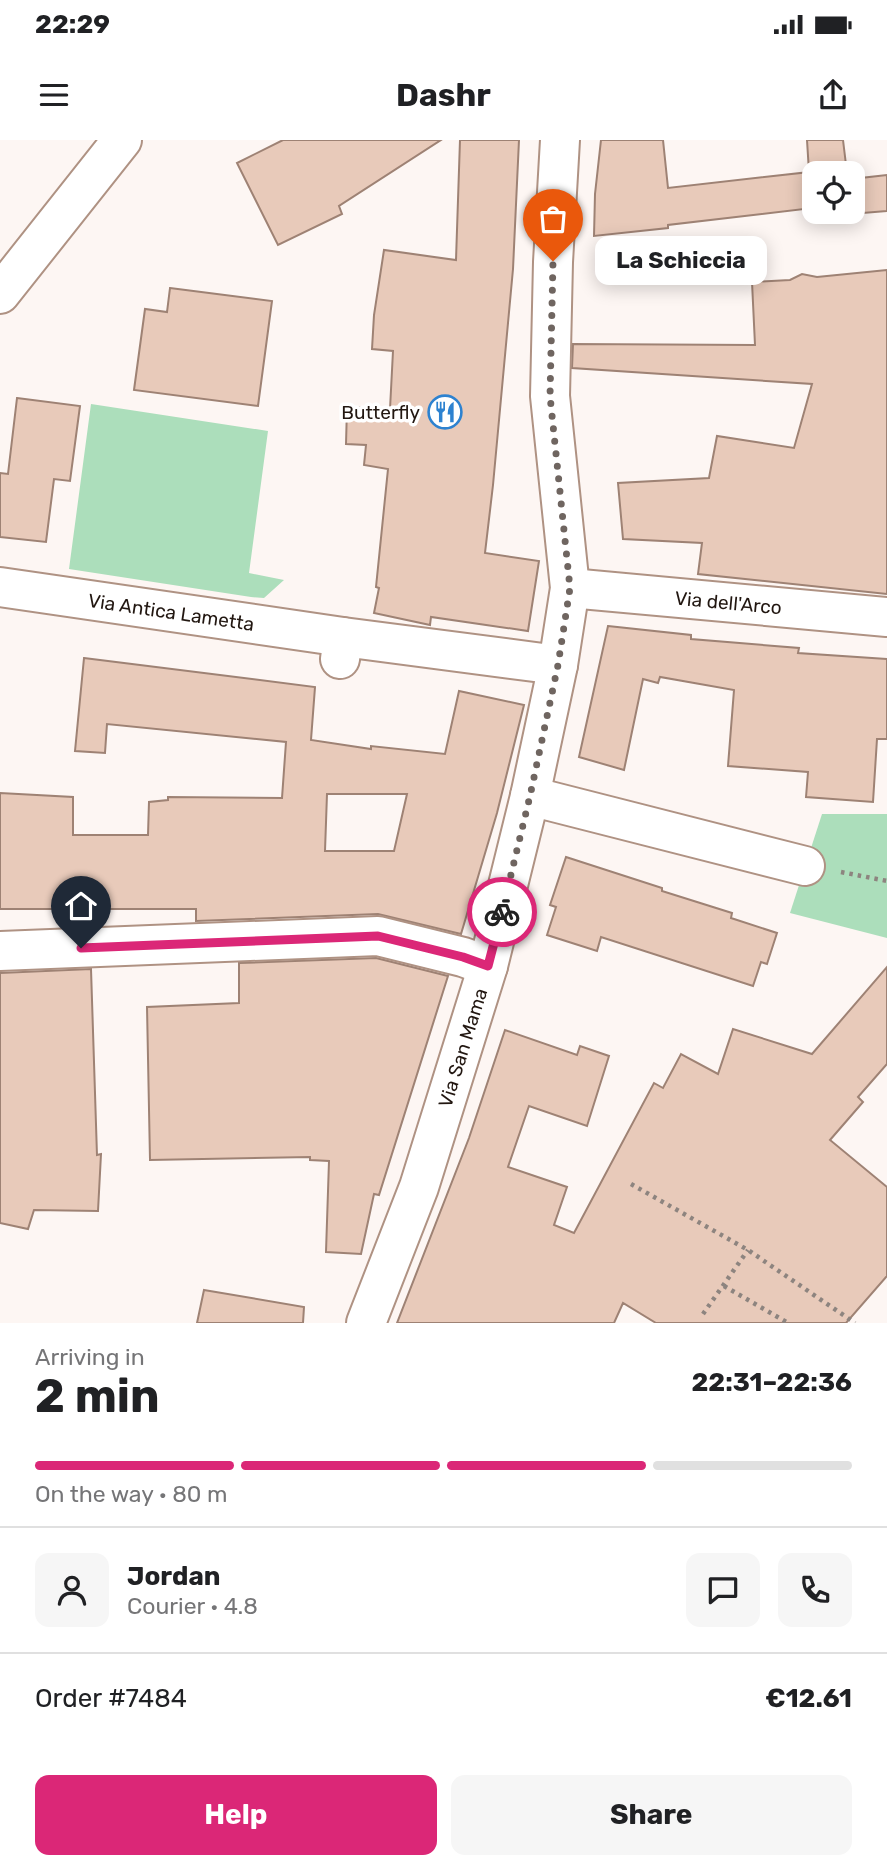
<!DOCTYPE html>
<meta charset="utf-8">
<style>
body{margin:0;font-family:Rubik,sans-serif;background:#f6f6f6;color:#202124;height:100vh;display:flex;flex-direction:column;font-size:26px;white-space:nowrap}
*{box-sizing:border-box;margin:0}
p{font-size:23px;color:#757577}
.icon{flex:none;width:38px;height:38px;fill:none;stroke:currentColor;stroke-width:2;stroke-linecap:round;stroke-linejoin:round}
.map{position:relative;height:1183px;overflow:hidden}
.drawer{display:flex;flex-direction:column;background:#fff;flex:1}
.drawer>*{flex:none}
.fabs{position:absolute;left:802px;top:21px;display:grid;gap:14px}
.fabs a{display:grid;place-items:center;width:63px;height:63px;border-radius:14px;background:#fff;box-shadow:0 4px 18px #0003;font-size:35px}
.pin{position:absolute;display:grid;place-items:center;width:60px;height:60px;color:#fff;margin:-72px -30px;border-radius:50% 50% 50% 0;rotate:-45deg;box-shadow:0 0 7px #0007}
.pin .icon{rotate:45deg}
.courier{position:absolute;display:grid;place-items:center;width:70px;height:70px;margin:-35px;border:5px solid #db2777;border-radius:50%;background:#fff;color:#222;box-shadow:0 2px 9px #0007}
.bubble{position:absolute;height:49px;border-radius:14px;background:#fff;box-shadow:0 4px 18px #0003;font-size:23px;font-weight:700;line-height:49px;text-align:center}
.summary em{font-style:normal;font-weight:700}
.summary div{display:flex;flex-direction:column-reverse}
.summary{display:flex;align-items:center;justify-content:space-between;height:119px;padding:0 35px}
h1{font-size:46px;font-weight:700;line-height:52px}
.bar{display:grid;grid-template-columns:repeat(4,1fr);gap:10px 7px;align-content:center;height:84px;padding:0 35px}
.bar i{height:9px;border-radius:5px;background:#e0e0e0}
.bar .on{background:#db2777}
.bar p{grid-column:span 4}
.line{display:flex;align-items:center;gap:18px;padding:0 35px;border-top:2px solid #e0e0e0}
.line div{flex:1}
.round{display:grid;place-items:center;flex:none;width:74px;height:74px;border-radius:14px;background:#f6f6f6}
.cta{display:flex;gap:14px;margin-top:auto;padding:14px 35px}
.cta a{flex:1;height:80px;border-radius:14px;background:#db2777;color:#fff;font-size:28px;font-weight:700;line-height:80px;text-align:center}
.cta a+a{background:#f6f6f6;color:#202124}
.status{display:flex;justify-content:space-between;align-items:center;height:49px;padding:0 35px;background:#fff;direction:ltr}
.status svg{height:19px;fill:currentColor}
header{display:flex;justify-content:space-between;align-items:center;height:91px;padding:0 35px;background:#fff;font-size:32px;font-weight:700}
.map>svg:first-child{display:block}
.green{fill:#acdebb}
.building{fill:#e8caba;stroke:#9e8274;stroke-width:2;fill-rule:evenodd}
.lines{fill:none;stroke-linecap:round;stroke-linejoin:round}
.minor-casing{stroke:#af9283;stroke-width:42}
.path{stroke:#8d847f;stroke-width:4.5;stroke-dasharray:3.5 5;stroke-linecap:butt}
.minor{stroke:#fff;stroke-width:38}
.done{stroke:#6f6560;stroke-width:7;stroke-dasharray:0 12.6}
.route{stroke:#db2777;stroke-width:9}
.labels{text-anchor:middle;stroke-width:7;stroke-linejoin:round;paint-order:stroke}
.poi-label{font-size:19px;fill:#221711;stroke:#fff;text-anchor:end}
.street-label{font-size:19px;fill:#221711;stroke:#fff}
</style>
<div class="status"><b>22:29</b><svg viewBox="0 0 49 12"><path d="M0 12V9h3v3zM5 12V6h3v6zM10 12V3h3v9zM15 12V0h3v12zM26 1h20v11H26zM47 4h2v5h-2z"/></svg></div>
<header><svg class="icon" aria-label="menu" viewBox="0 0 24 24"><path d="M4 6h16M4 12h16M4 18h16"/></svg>Dashr<svg class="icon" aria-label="share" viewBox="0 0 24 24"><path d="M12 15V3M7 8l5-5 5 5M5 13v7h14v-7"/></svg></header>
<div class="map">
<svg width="887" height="1183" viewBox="0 0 887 1183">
<rect width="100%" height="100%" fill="#fdf6f3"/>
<g class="green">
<path d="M91,264L268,291L249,433L284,440L264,458L251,457L69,429Z"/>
<path d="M822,674H887V798L790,773Z"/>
</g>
<g class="building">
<path d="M283,0H441L339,66L342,74L278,105L237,23Z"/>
<path d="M460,0H519L513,129L493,345L485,413L539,421L528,491L431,477L430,485L374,473L379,448L376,447L388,329L364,325L366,305L346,304L347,267L390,269L393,211L372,209L374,175L384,110L456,120Z"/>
<path d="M601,0H663L668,48L809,32L807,0H843L847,33H814V72H852V39L887,35V71L814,77L812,68L668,85V88L594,96L595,54Z"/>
<path d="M887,130V454L698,434L702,403L623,399L618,343L709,338L717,296L794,308L812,244L572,228L573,204L755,205L752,142L790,140L802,134L817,137Z"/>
<path d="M170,148L272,161L258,266L134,250L145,169L167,172Z"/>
<path d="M17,258L80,266L70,341L54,339L46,402L0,397V333L8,334Z"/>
<path d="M608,486L691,495V499L799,508L798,513L887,519V599H877L873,662L806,657L808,632L728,626L734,550L660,537L658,543L643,539L624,630L579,617Z"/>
<path d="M84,518L315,547L311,600L371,609V606L445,614L459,551L524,565L497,673L461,794L378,774L196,781V769H0V653L73,657V695H148L149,662L168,660V657L282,658L286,602L107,584L105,613L75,611ZM327,654H407L394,711H325Z"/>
<path d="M566,717L662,748V751L732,773L731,778L777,793L767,824L761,822L753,846L601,797L597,811L547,795L556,767L550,765Z"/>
<path d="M376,818L448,836L379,1055L374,1054L361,1114L326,1112L329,1021L310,1020V1017L150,1020L147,867L239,863V823Z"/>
<path d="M887,827V924L858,957L863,962L830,1000L887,1047V1136L846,1183H656L623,1163L614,1183H397L469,998L505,890L577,915L580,906L609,916L587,986L529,966L508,1027L567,1047L554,1085L574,1093L654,943L663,948L681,914L718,934L733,889L812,914Z"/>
<path d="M91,829L97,1015L101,1014L98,1071L34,1070L28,1089L0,1083V833Z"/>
<path d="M204,1150L304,1167L303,1183H197Z"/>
</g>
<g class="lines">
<defs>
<g id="minor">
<path d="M0,154L122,0"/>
<path id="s1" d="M0,447L343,497"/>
<path id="s2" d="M570,448L887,477"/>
<path d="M340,519L343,497L558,525"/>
<path d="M530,656L805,726"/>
<path d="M0,811L378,796L463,817L488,826"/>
<path id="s3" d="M366,1183L419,1047L488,826L530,656L558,525L570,448L550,256L553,122L560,0"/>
</g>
</defs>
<use href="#minor" class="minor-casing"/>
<g class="path">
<path d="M841,732L887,741"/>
<path d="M631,1044L748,1110L855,1183"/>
<path d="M724,1146L788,1183"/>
<path d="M703,1174L748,1110"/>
</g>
<use href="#minor" class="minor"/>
</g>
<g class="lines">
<path class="done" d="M502,772L530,656L558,525L570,448L550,256L553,121"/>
<path class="route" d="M81,808L378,796L463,817L488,826L502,772"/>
</g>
<defs>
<symbol id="restaurant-ring" viewBox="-11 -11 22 22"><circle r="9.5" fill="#fff" stroke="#2d82d0" stroke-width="1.5"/><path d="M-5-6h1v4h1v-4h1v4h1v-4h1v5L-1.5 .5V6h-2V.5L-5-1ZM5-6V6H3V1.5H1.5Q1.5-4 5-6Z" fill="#2d82d0"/></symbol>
</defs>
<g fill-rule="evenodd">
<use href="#restaurant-ring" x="426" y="253" width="38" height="38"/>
</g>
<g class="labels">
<g class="poi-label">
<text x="420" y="279">Butterfly</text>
</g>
<g class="street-label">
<text dy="7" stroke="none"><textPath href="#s2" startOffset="159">Via dell'Arco</textPath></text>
<text dy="7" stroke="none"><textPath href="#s1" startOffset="173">Via Antica Lametta</textPath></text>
<text dy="7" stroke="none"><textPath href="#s3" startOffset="292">Via San Mama</textPath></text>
</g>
</g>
</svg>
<div class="fabs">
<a><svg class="icon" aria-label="locate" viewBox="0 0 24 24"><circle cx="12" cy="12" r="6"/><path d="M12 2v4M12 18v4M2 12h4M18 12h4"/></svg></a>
</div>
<div class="pin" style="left:553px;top:121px;background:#ea580c"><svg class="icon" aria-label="bag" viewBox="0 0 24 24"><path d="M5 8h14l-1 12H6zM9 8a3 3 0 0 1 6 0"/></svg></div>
<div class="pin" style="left:81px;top:808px;background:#1f2937"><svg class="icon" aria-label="home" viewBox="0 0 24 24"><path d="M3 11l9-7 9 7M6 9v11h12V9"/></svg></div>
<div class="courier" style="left:502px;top:772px"><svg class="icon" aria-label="bike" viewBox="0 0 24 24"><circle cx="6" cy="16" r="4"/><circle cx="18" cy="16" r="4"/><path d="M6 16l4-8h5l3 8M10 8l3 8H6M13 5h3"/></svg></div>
<div class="bubble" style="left:595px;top:96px;width:172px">La Schiccia</div>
</div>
<section class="drawer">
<div class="summary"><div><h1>2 min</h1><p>Arriving in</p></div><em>22:31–22:36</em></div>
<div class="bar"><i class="on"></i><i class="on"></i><i class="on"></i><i></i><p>On the way · 80 m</p></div>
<div class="line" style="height:126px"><a class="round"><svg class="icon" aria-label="person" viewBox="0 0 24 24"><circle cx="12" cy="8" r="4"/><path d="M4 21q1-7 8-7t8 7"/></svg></a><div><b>Jordan</b><p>Courier · 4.8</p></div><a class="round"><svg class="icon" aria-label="chat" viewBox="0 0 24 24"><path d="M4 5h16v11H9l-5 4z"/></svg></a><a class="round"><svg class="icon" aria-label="phone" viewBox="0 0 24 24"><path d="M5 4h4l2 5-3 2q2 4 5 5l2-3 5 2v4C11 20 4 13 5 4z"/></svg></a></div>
<div class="line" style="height:91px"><div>Order #7484</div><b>€12.61</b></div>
<div class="cta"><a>Help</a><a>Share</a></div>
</section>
